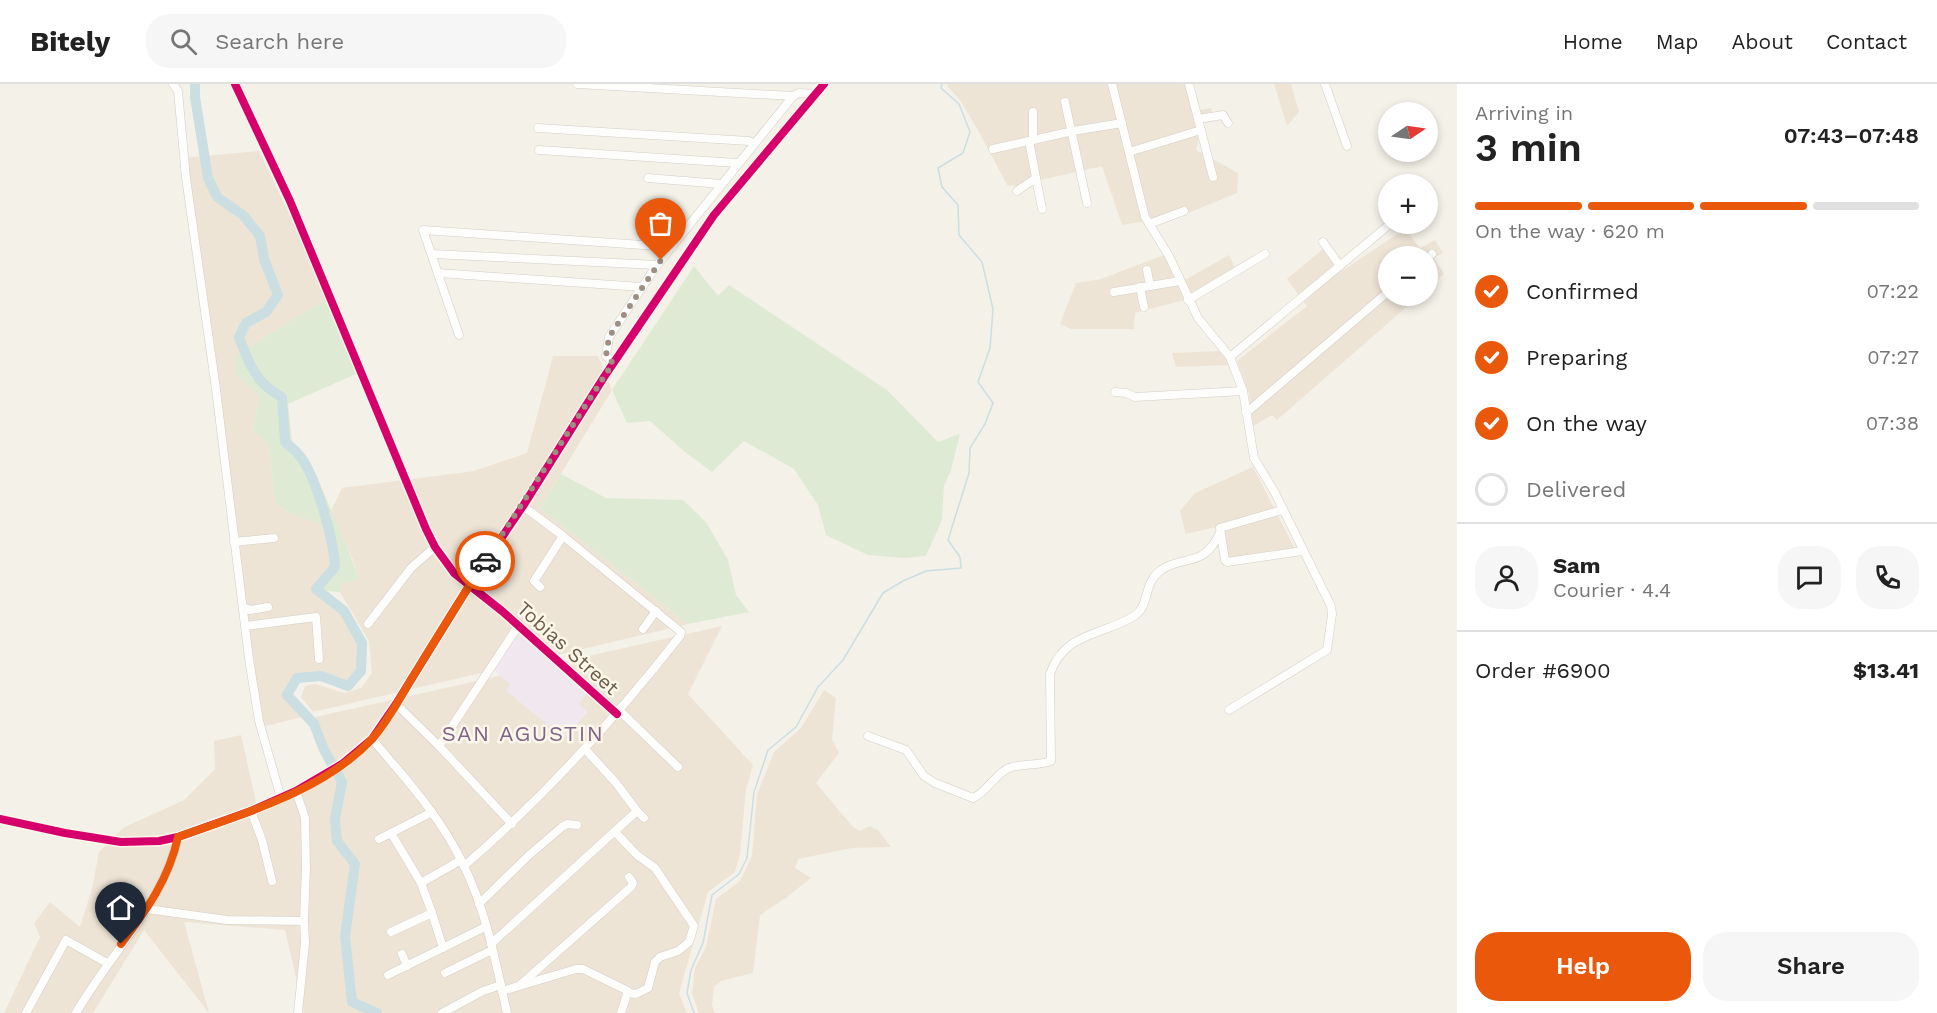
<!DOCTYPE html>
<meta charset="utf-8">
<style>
body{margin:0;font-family:"Work Sans",sans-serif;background:#f6f6f6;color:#222;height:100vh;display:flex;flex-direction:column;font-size:22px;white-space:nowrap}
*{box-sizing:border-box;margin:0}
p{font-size:20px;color:#767676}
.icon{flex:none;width:33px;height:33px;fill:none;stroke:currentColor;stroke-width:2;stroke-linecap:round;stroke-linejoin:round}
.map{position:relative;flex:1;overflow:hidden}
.panel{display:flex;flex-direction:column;background:#fff;width:480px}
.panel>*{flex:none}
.needle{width:39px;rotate:77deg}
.fabs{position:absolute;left:1378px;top:18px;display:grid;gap:12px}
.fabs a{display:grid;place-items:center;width:60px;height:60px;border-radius:50%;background:#fff;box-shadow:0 3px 9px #0003;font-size:30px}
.pin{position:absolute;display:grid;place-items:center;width:51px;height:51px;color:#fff;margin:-62px -26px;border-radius:50% 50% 50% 0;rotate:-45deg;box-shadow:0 0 6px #0007}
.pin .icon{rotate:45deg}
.courier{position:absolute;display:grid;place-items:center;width:60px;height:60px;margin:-30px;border:4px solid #ea580c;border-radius:50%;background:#fff;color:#222;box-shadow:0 2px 8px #0007}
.head em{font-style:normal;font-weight:600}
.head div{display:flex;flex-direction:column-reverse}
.head{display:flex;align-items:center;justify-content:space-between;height:102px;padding:0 18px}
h1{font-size:39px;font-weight:600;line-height:45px}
.bar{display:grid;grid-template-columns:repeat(4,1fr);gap:9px 6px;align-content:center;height:72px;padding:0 18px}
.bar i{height:8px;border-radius:4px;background:#e0e0e0}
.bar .selected{background:#ea580c}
.bar p{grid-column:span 4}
.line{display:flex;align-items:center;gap:15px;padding:0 18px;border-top:2px solid #e0e0e0}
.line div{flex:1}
.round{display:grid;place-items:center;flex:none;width:63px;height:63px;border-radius:24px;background:#f6f6f6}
ol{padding:0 18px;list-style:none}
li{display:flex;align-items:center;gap:18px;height:66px}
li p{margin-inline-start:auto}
li .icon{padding:6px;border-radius:50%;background:#ea580c;color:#fff;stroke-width:4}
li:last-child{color:#767676}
li i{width:33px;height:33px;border:3px solid #e0e0e0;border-radius:50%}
.cta{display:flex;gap:12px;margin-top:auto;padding:12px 18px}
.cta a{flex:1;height:69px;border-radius:24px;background:#ea580c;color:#fff;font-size:24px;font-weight:600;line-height:69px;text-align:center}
.cta a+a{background:#f6f6f6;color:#222}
header{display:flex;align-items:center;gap:36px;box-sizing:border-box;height:84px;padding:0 30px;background:#fff;border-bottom:2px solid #e0e0e0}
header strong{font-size:28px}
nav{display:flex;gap:33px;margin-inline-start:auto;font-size:21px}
.search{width:420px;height:54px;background:#f6f6f6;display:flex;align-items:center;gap:15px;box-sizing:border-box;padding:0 21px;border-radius:24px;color:#767676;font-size:22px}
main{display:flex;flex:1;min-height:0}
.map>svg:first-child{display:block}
.residential{fill:#ede4d6}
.education{fill:#f1e8ef}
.green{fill:#dfead4}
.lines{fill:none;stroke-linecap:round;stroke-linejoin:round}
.stream{stroke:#cbdee2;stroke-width:1.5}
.river{stroke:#cbdee2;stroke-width:10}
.minor-casing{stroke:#d3cec6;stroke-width:9}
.minor{stroke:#fdfdfc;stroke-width:8}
.cycleway-casing{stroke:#fcf7e8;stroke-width:11}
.cycleway{stroke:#d6006c;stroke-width:8}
.done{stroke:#9d9083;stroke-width:6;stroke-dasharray:0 10.8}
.route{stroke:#ea580c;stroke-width:8}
.labels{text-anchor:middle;stroke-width:5;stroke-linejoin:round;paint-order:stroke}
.street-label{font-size:20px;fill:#6e5c4c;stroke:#fcf7e8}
.quarter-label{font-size:22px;letter-spacing:1.5px;fill:#81648a;stroke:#fcf7e8}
</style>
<header>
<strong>Bitely</strong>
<div class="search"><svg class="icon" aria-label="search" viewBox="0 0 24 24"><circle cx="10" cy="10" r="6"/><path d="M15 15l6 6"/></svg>Search here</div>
<nav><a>Home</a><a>Map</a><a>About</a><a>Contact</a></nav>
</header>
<main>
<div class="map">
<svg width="1457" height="929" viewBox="0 0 1457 929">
<rect width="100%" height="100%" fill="#f4f1e8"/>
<g class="residential">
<path d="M948,0H1186L1196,27L1211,24L1215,37L1203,39L1196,66L1238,89L1237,109L1186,130L1122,141L1102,82L1015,102L1007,101L978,46L960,16L947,2Z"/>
<path d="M1274,0H1291L1299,28L1287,42Z"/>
<path d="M259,67L329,213L235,272L259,312L253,346L269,361L275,418L289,429L320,440L333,467L334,483L314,506L343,529L359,559L360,586L348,600L321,591L296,594L286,612L302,633L262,643L184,74Z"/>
<path d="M1405,145L1420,164L1435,156L1443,169L1434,174L1444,190L1428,203V172H1389V212H1419L1277,336L1272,331L1253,342L1249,310L1237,277L1307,222L1287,195L1323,165L1342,187Z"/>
<path d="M1164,171L1184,216L1135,229L1134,245H1071L1060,240L1076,199L1101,195Z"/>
<path d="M1229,171L1236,186L1189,211L1183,197Z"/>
<path d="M1219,267L1231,281L1176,283L1172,269Z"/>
<path d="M553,272H598L612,306L540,424L688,540L558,571L519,549L494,586L313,628L301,613L305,602L316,600L344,609L361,604L372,589L369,557L340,508V500L359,495L353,476L331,427L342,404L474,387L527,369Z"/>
<path d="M1253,383L1295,465L1226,482L1216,443L1186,450L1180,427L1195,409Z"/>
<path d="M722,542L688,610L753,681L746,705L740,770L735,788L708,808L679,909L687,929H384L355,916L348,852L358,780L339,756L338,736L345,697L326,665L316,639L311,634Z"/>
<path d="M824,606L836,614L832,655L839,669L816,699L853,743L860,747L869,742L878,746L891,763L852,764L798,775L795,784L811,794L787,813L760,831L753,889L721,897L714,903L712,921L715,929H699L692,910L695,884L706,863L716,815L740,797L752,772L757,710L774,668L801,644Z"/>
<path d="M241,651L258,727L336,689L340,698L334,735L336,757L354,780L344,852L351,918L375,929H304L285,846L184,838L209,929L144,846L93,929H4L40,853L34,839L50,818L80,843L92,805L99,768L123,744L184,716L215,685L214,657Z"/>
</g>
<path class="education" d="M519,548L588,607L579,620L588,628L564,654L506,607L510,600L494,586Z"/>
<g class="green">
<path d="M694,182L718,212L729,201L887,306L938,358L960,350L951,386L944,402L942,436L926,472L904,474L868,471L826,451L818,421L794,385L744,357L712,388L685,368L650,337L627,339L612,306Z"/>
<path d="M329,213L356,290L288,320L292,358C313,377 321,404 333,430C342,452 352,473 359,495L340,500V508L313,506L333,483V467L320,440L289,429L275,418L269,361L253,346L259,312L236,290L235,272Z"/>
<path d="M561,390L606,414L683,416L706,438L728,476L736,511L749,528L688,540L540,424Z"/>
</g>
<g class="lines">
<path class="stream" d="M694,929L687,909L691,886L703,859L712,811L739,790L747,774L754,708L768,666L796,643L818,603L843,576L883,509L903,497L926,487L961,484L960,473L948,456L969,389L970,364L985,340L993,319L978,298L990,264L993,225L982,178L959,151L958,121L942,103L938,84L963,69L970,48L959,20L941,4L942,0"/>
<path class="river" d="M195,0V13L208,94L217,113L243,131L260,152L264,175L278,211L266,228L246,239L239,253C248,278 257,301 282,313L285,358C290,362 295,366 299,371C316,391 334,457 335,483L316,505L344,527L362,559L361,587L348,602L321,592L297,594L287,611L314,640L324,666L342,698L335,735L337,757L355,780L345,852L352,918L377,929"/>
<defs>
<g id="minor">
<path d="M173,0L178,7L186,94L216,305L249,575L259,637L281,714"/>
<path d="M235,0L290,117L426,445L435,463L454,489L502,527L617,630"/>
<path d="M577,0L793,12"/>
<path d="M1112,0L1145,133L1169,172L1198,234L1230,273L1243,307L1254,374L1274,407L1331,522L1332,530L1327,566L1229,626"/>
<path d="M1189,0L1213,93"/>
<path d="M1325,0L1347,62"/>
<path d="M1065,18L1087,119"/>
<path d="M1033,28V56"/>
<path d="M1198,35L1223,31L1228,39"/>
<path d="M538,44L749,57L753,59"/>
<path d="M1029,57L1042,125"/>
<path d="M993,65L1073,47L1122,39"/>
<path d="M539,66L737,79"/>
<path d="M1129,68L1201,46"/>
<path d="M648,94L721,100"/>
<path d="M1017,107L1036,94"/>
<path d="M1149,140L1184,127"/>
<path d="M1323,158L1340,182"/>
<path d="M432,170L657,181"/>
<path d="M1428,174L1432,170"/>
<path d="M1147,186L1150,202"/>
<path d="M438,189L642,203"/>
<path d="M1140,203L1144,223"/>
<path d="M1114,208L1180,197"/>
<path d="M1188,216L1265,170"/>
<path d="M459,251L423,146L672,163"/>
<path d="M1230,273L1390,140"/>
<path d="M613,279L606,272L609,253L657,181L793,12L799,9L816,10"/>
<path d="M1115,308L1126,309L1135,313L1243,307"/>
<path d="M1246,329L1389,207"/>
<path d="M1282,426L1220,444L1225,476L1227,478L1302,467"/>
<path d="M234,458L274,454"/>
<path d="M540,503L534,497L563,452"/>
<path d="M243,523L250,526L268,523"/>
<path d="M368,540L411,484L435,463"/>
<path d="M245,542L316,533L319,575"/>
<path d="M643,545L656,527"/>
<path d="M396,620L439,662L512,740"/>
<path d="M619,626L678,683"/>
<path d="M868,652L906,666L924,692L935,699L973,714C987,708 996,689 1009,684C1022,679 1038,682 1051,677L1050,590C1064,548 1102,552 1134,532C1151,521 1142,500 1161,486C1184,470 1203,485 1220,449"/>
<path d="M372,655C405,694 441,733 463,780C486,826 496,879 507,929"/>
<path d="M439,662L518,542"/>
<path d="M296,707L305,734L306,783L304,837L305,859L298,929"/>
<path d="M251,727L262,756L272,797"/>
<path d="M637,727L644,734"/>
<path d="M0,735L65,749L121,758L159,757L178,753L251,727L296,707L342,680L372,655L396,620L469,502L523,422L604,293L714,131L824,0"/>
<path d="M615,748L637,771L655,784L694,842L689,858L678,867L660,873L655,878L648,904L636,910L628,909"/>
<path d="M379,755L391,749"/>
<path d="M464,782C544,713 615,635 680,552L681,548L563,452L523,422"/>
<path d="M421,799L461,776"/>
<path d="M479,820L528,772L562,743L567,740L577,741"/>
<path d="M147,825L227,836L304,837"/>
<path d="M432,829L443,864"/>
<path d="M391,848L432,829L421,799L391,749L432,728"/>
<path d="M491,860L637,727L616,699L585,665"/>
<path d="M402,870L407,882"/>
<path d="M445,889L492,866"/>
<path d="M388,891L485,843"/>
<path d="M520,901L631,803L633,799L629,793"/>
<path d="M502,907L576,885H583L628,907L621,929"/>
<path d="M26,929L66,856L107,879"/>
<path d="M76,929C109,871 164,819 178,753"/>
<path d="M442,929L483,907L501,901"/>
</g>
</defs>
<use href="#minor" class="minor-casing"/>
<use href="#minor" class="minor"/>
<defs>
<g id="cycleway">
<path d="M235,0L290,117L426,445L435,463L454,489L502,527L617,630"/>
<path d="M0,735L65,749L121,758L159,757L178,753L251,727L296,707L342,680L372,655L396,620L469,502L523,422L604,293L714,131L824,0"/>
</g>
</defs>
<use href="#cycleway" class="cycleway-casing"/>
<use href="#cycleway" class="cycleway"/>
</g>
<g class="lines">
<path class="done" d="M485,477L613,279L606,272L609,253L661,176"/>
<path class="route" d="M121,860C146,827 169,795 178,753C242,730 324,707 372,655C388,637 400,614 412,594C436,555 460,516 485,477"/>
</g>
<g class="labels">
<g class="street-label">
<text transform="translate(568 564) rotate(42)" y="7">Tobias Street</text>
</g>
<g class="quarter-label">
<text x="523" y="657">SAN AGUSTIN</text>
</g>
</g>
</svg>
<div class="fabs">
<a><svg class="needle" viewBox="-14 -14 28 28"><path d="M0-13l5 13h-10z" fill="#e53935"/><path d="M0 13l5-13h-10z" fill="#767676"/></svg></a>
<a>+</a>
<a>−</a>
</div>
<div class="pin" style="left:661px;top:176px;background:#ea580c"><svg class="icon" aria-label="bag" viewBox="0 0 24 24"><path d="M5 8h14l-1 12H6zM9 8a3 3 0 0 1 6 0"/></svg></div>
<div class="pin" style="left:121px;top:860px;background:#1f2937"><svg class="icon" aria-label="home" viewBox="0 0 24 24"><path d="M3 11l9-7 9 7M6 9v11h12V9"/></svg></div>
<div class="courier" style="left:485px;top:477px"><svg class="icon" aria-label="car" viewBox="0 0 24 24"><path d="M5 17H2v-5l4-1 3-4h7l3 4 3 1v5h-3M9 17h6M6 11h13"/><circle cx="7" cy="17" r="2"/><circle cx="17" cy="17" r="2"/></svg></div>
</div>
<section class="panel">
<div class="head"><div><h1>3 min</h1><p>Arriving in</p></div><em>07:43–07:48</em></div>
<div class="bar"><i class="selected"></i><i class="selected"></i><i class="selected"></i><i></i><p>On the way · 620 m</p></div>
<ol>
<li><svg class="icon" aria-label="check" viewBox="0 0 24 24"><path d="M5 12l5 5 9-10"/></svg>Confirmed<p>07:22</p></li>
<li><svg class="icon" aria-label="check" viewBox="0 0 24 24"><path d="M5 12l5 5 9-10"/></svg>Preparing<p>07:27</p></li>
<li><svg class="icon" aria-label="check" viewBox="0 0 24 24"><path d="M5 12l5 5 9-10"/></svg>On the way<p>07:38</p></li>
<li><i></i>Delivered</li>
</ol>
<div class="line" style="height:108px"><a class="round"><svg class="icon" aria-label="person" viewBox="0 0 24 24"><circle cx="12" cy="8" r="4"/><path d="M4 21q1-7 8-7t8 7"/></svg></a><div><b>Sam</b><p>Courier · 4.4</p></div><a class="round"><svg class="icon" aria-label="chat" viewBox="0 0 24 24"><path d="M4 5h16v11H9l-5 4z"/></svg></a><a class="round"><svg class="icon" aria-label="phone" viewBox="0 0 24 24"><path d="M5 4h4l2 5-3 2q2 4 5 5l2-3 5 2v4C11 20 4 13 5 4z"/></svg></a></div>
<div class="line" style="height:78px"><div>Order #6900</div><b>$13.41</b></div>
<div class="cta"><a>Help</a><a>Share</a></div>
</section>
</main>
